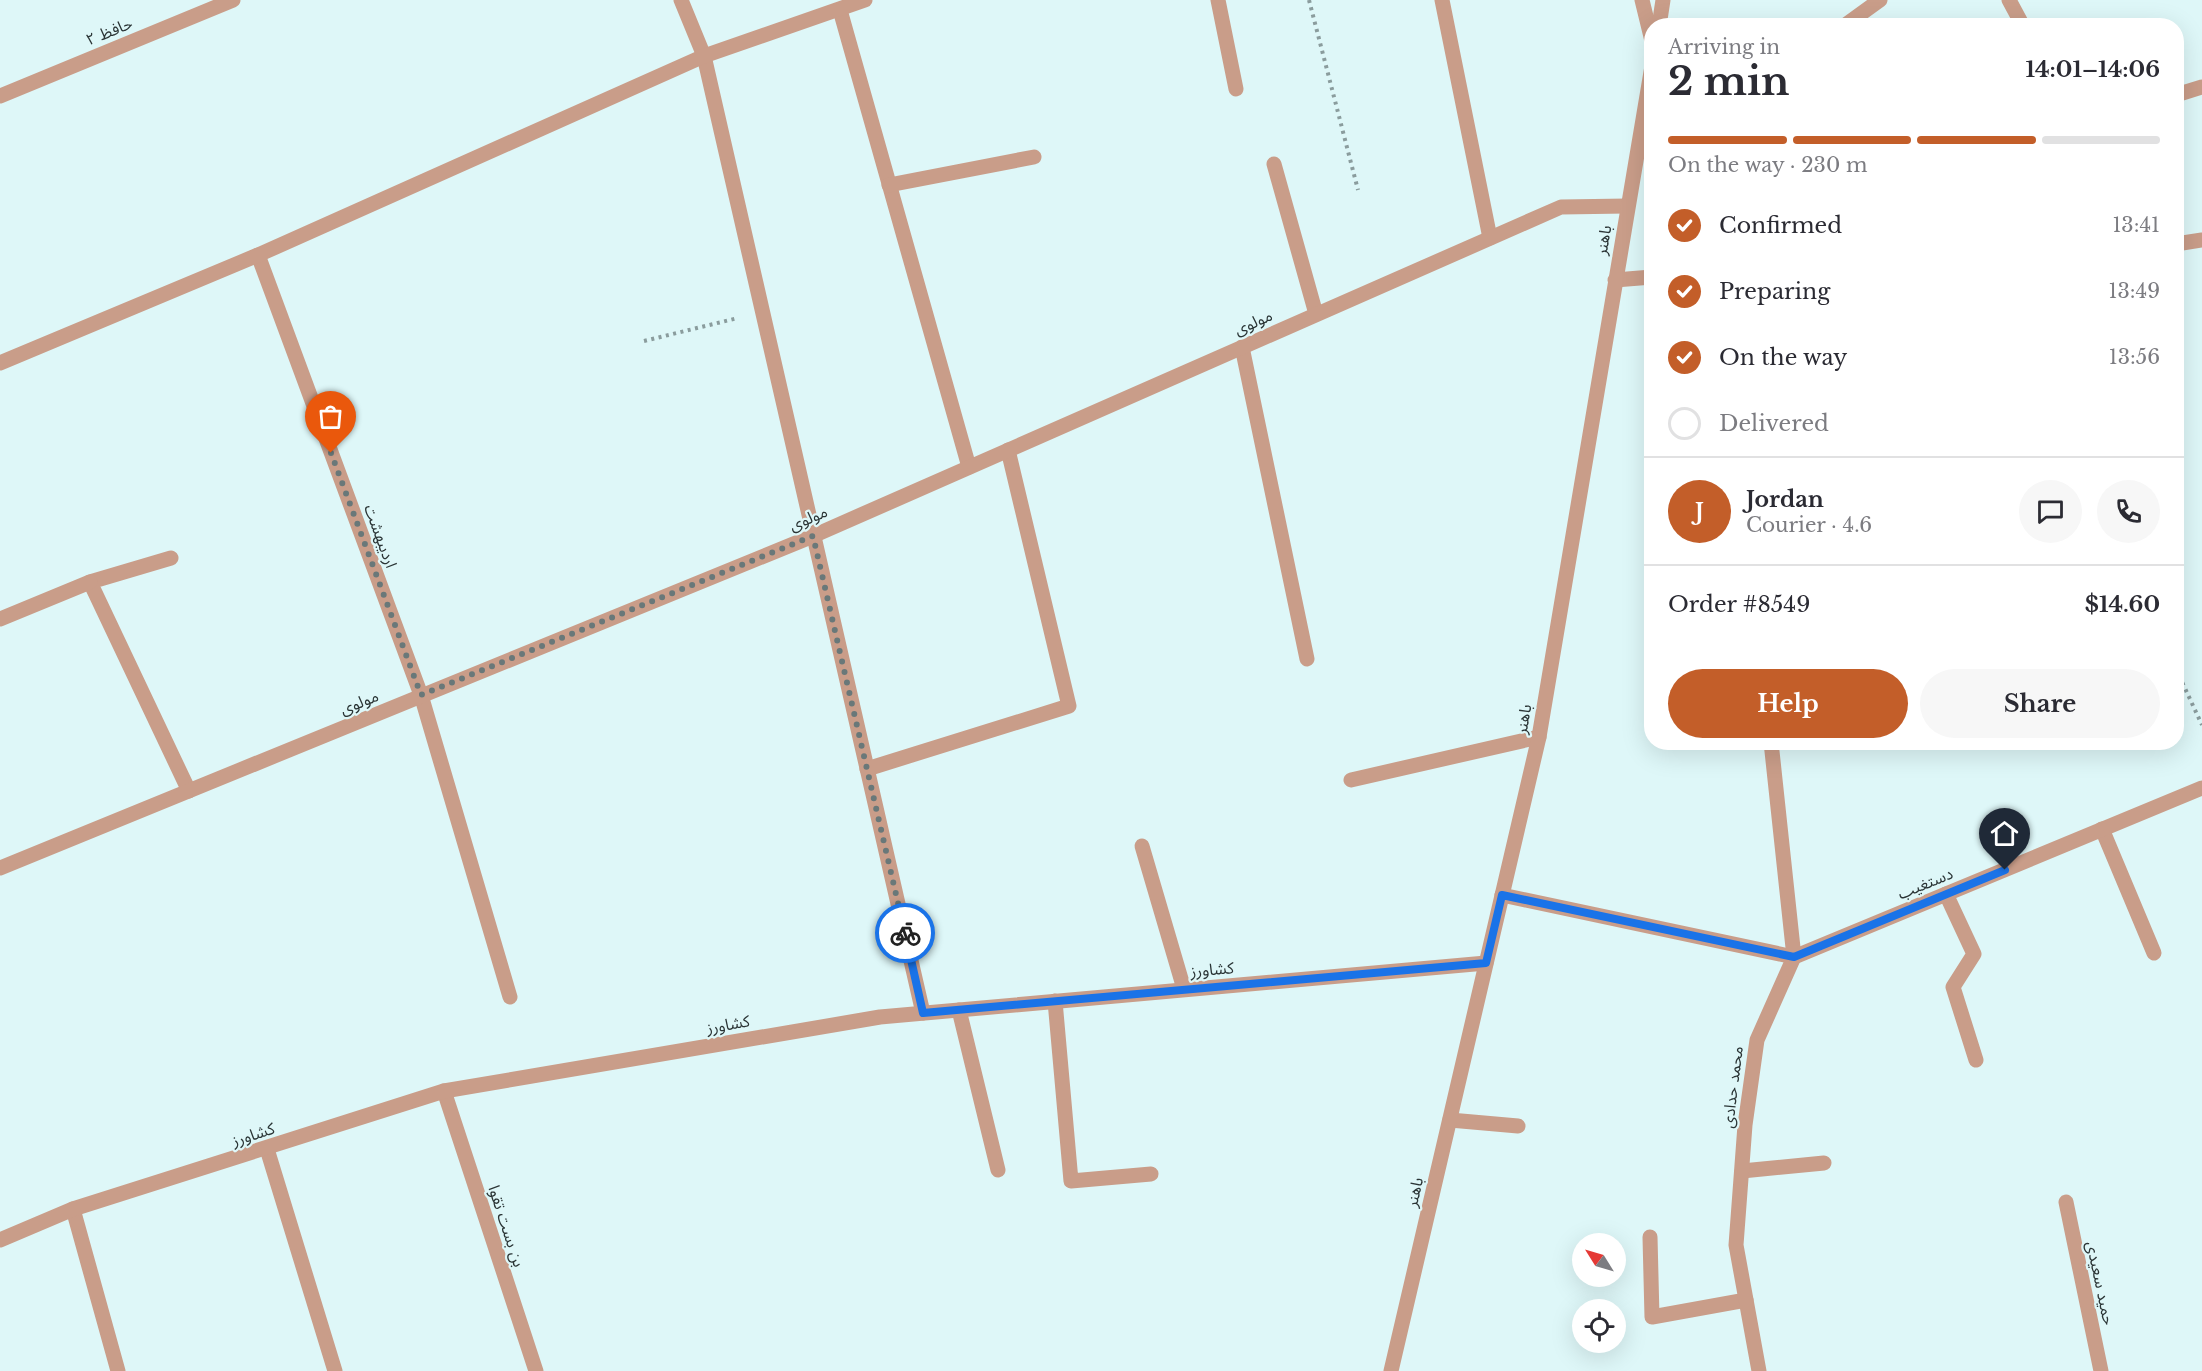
<!DOCTYPE html>
<meta charset="utf-8">
<style>
body{margin:0;font-family:"Libre Baskerville","Noto Sans Arabic",serif;background:#f7f7f7;color:#2b2b33;height:100vh;display:flex;flex-direction:column;font-size:22px;white-space:nowrap}
*{box-sizing:border-box;margin:0}
p{font-size:20px;color:#7c7c81}
.icon{flex:none;width:33px;height:33px;fill:none;stroke:currentColor;stroke-width:2;stroke-linecap:round;stroke-linejoin:round}
.map{position:relative;flex:1;overflow:hidden}
.drawer{position:absolute;left:1644px;top:18px;width:540px;height:732px;display:flex;flex-direction:column;background:#fff;border-radius:24px;box-shadow:0 6px 24px #0002}
.drawer>*{flex:none}
.needle{width:39px;rotate:307deg}
.buttons{position:absolute;left:1572px;top:1233px;display:grid;gap:12px}
.buttons a{display:grid;place-items:center;width:54px;height:54px;border-radius:50%;background:#fff;box-shadow:0 6px 24px #0002;font-size:30px}
.pin{position:absolute;display:grid;place-items:center;width:51px;height:51px;color:#fff;margin:-62px -26px;border-radius:50% 50% 50% 0;rotate:-45deg;box-shadow:0 0 6px #0007}
.pin .icon{rotate:45deg}
.courier{position:absolute;display:grid;place-items:center;width:60px;height:60px;margin:-30px;border:4px solid #1a73e8;border-radius:50%;background:#fff;color:#222;box-shadow:0 2px 8px #0007}
.summary em{font-style:normal;font-weight:700}
.summary div{display:flex;flex-direction:column-reverse}
.summary{display:flex;align-items:center;justify-content:space-between;height:102px;padding:0 24px}
h1{font-size:39px;font-weight:700;line-height:45px}
.bar{display:grid;grid-template-columns:repeat(4,1fr);gap:9px 6px;align-content:center;height:72px;padding:0 24px}
.bar i{height:8px;border-radius:4px;background:#e1e1e2}
.bar .current{background:#c35e29}
.bar p{grid-column:span 4}
.line{display:flex;align-items:center;gap:15px;padding:0 24px;border-top:2px solid #e1e1e2}
.line div{flex:1}
.round{display:grid;place-items:center;flex:none;width:63px;height:63px;border-radius:32px;background:#f7f7f7}
ol{padding:0 24px;list-style:none}
li{display:flex;align-items:center;gap:18px;height:66px}
li p{margin-inline-start:auto}
li .icon{padding:6px;border-radius:50%;background:#c35e29;color:#fff;stroke-width:4}
li:last-child{color:#7c7c81}
li i{width:33px;height:33px;border:3px solid #e1e1e2;border-radius:50%}
.action{display:flex;gap:12px;margin-top:auto;padding:12px 24px}
.action a{flex:1;height:69px;border-radius:36px;background:#c35e29;color:#fff;font-size:24px;font-weight:700;line-height:69px;text-align:center}
.action a+a{background:#f7f7f7;color:#2b2b33}
.map>svg:first-child{display:block}
.lines{fill:none;stroke-linecap:round;stroke-linejoin:round}
.path{stroke:#8a9c9d;stroke-width:4;stroke-dasharray:3 4.5;stroke-linecap:butt}
.minor{stroke:#c99d89;stroke-width:15}
.done{stroke:#697879;stroke-width:6;stroke-dasharray:0 10.8}
.route{stroke:#1a73e8;stroke-width:8}
.labels{text-anchor:middle;stroke-width:4.5;stroke-linejoin:round;paint-order:stroke}
.street-label{font-size:16px;fill:#2a3435;stroke:#def7f8}
</style>
<div class="map">
<svg width="2202" height="1371" viewBox="0 0 2202 1371">
<rect width="100%" height="100%" fill="#def7f8"/>
<g class="lines">
<g class="path">
<path d="M1309,0L1358,190"/>
<path d="M644,341L738,318"/>
<path d="M2176,669L2202,725"/>
</g>
<g class="minor">
<path d="M681,0L704,56L923,1013"/>
<path d="M1218,0L1236,89"/>
<path d="M1442,0L1490,238"/>
<path d="M1642,0L1652,41"/>
<path d="M2009,0L2023,26"/>
<path d="M840,10L969,467"/>
<path d="M1659,26L1663,0"/>
<path d="M1844,26L1880,0"/>
<path d="M2176,95L2202,87"/>
<path d="M0,96L233,0"/>
<path d="M1274,164L1316,314"/>
<path d="M889,185L1034,157"/>
<path d="M2176,244L2202,240"/>
<path d="M258,255L421,695L510,997"/>
<path d="M1615,280L1652,277"/>
<path d="M1242,347L1307,659"/>
<path d="M0,363L258,255L704,56L865,0"/>
<path d="M171,558L90,582L189,791"/>
<path d="M0,619L90,582"/>
<path d="M867,769L1069,706L1008,450"/>
<path d="M1351,780L1539,737"/>
<path d="M2102,829L2154,953"/>
<path d="M1142,846L1184,989"/>
<path d="M0,868L813,536L1561,207L1627,206"/>
<path d="M1946,894L1974,954L1953,987L1976,1060"/>
<path d="M1502,895L1794,957L2202,788"/>
<path d="M1055,1001L1071,1181L1151,1174"/>
<path d="M959,1010L998,1170"/>
<path d="M444,1091L536,1371"/>
<path d="M1450,1120L1518,1126"/>
<path d="M267,1149L335,1371"/>
<path d="M1742,1171L1824,1163"/>
<path d="M2066,1202L2101,1371"/>
<path d="M73,1209L118,1371"/>
<path d="M1650,1237L1652,1317L1746,1300"/>
<path d="M0,1240L73,1209L444,1091L880,1017L1486,963"/>
<path d="M1391,1371L1539,737L1652,66"/>
<path d="M1759,1371L1736,1245L1745,1125L1757,1040L1794,957L1771,742"/>
</g>
</g>
<g class="lines">
<path class="done" d="M331,453L421,695L813,536L905,933"/>
<path class="route" d="M905,933L923,1013L1486,963L1502,895L1794,957L2005,870"/>
</g>
<g class="labels">
<g class="street-label">
<text transform="translate(109 31) rotate(-22)" y="6">حافظ ۲</text>
<text transform="translate(1603 240) rotate(-80)" y="6">باهنر</text>
<text transform="translate(1253 322) rotate(-24)" y="6">مولوی</text>
<text transform="translate(808 518) rotate(-23)" y="6">مولوی</text>
<text transform="translate(381 536) rotate(70)" y="6">اردیبهشت</text>
<text transform="translate(359 702) rotate(-22)" y="6">مولوی</text>
<text transform="translate(1523 719) rotate(-80)" y="6">باهنر</text>
<text transform="translate(1925 883) rotate(-22)" y="6">دستغیب</text>
<text transform="translate(1212 969) rotate(-5)" y="6">کشاورز</text>
<text transform="translate(728 1024) rotate(-10)" y="6">کشاورز</text>
<text transform="translate(1732 1087) rotate(-83)" y="6">محمد حدادی</text>
<text transform="translate(253 1134) rotate(-18)" y="6">کشاورز</text>
<text transform="translate(1414 1192) rotate(-77)" y="6">باهنر</text>
<text transform="translate(507 1226) rotate(72)" y="6">بن بست تقوا</text>
<text transform="translate(2101 1283) rotate(78)" y="6">حمید سعیدی</text>
</g>
</g>
</svg>
<div class="buttons">
<a><svg class="needle" viewBox="-14 -14 28 28"><path d="M0-13l5 13h-10z" fill="#e53935"/><path d="M0 13l5-13h-10z" fill="#7c7c81"/></svg></a>
<a><svg class="icon" aria-label="locate" viewBox="0 0 24 24"><circle cx="12" cy="12" r="6"/><path d="M12 2v4M12 18v4M2 12h4M18 12h4"/></svg></a>
</div>
<div class="pin" style="left:331px;top:453px;background:#ea580c"><svg class="icon" aria-label="bag" viewBox="0 0 24 24"><path d="M5 8h14l-1 12H6zM9 8a3 3 0 0 1 6 0"/></svg></div>
<div class="pin" style="left:2005px;top:870px;background:#1f2937"><svg class="icon" aria-label="home" viewBox="0 0 24 24"><path d="M3 11l9-7 9 7M6 9v11h12V9"/></svg></div>
<div class="courier" style="left:905px;top:933px"><svg class="icon" aria-label="bike" viewBox="0 0 24 24"><circle cx="6" cy="16" r="4"/><circle cx="18" cy="16" r="4"/><path d="M6 16l4-8h5l3 8M10 8l3 8H6M13 5h3"/></svg></div>
<section class="drawer">
<div class="summary"><div><h1>2 min</h1><p>Arriving in</p></div><em>14:01–14:06</em></div>
<div class="bar"><i class="current"></i><i class="current"></i><i class="current"></i><i></i><p>On the way · 230 m</p></div>
<ol>
<li><svg class="icon" aria-label="check" viewBox="0 0 24 24"><path d="M5 12l5 5 9-10"/></svg>Confirmed<p>13:41</p></li>
<li><svg class="icon" aria-label="check" viewBox="0 0 24 24"><path d="M5 12l5 5 9-10"/></svg>Preparing<p>13:49</p></li>
<li><svg class="icon" aria-label="check" viewBox="0 0 24 24"><path d="M5 12l5 5 9-10"/></svg>On the way<p>13:56</p></li>
<li><i></i>Delivered</li>
</ol>
<div class="line" style="height:108px"><b class="round" style="background:#c35e29;color:#fff">J</b><div><b>Jordan</b><p>Courier · 4.6</p></div><a class="round"><svg class="icon" aria-label="chat" viewBox="0 0 24 24"><path d="M4 5h16v11H9l-5 4z"/></svg></a><a class="round"><svg class="icon" aria-label="phone" viewBox="0 0 24 24"><path d="M5 4h4l2 5-3 2q2 4 5 5l2-3 5 2v4C11 20 4 13 5 4z"/></svg></a></div>
<div class="line" style="height:78px"><div>Order #8549</div><b>$14.60</b></div>
<div class="action"><a>Help</a><a>Share</a></div>
</section>
</div>
